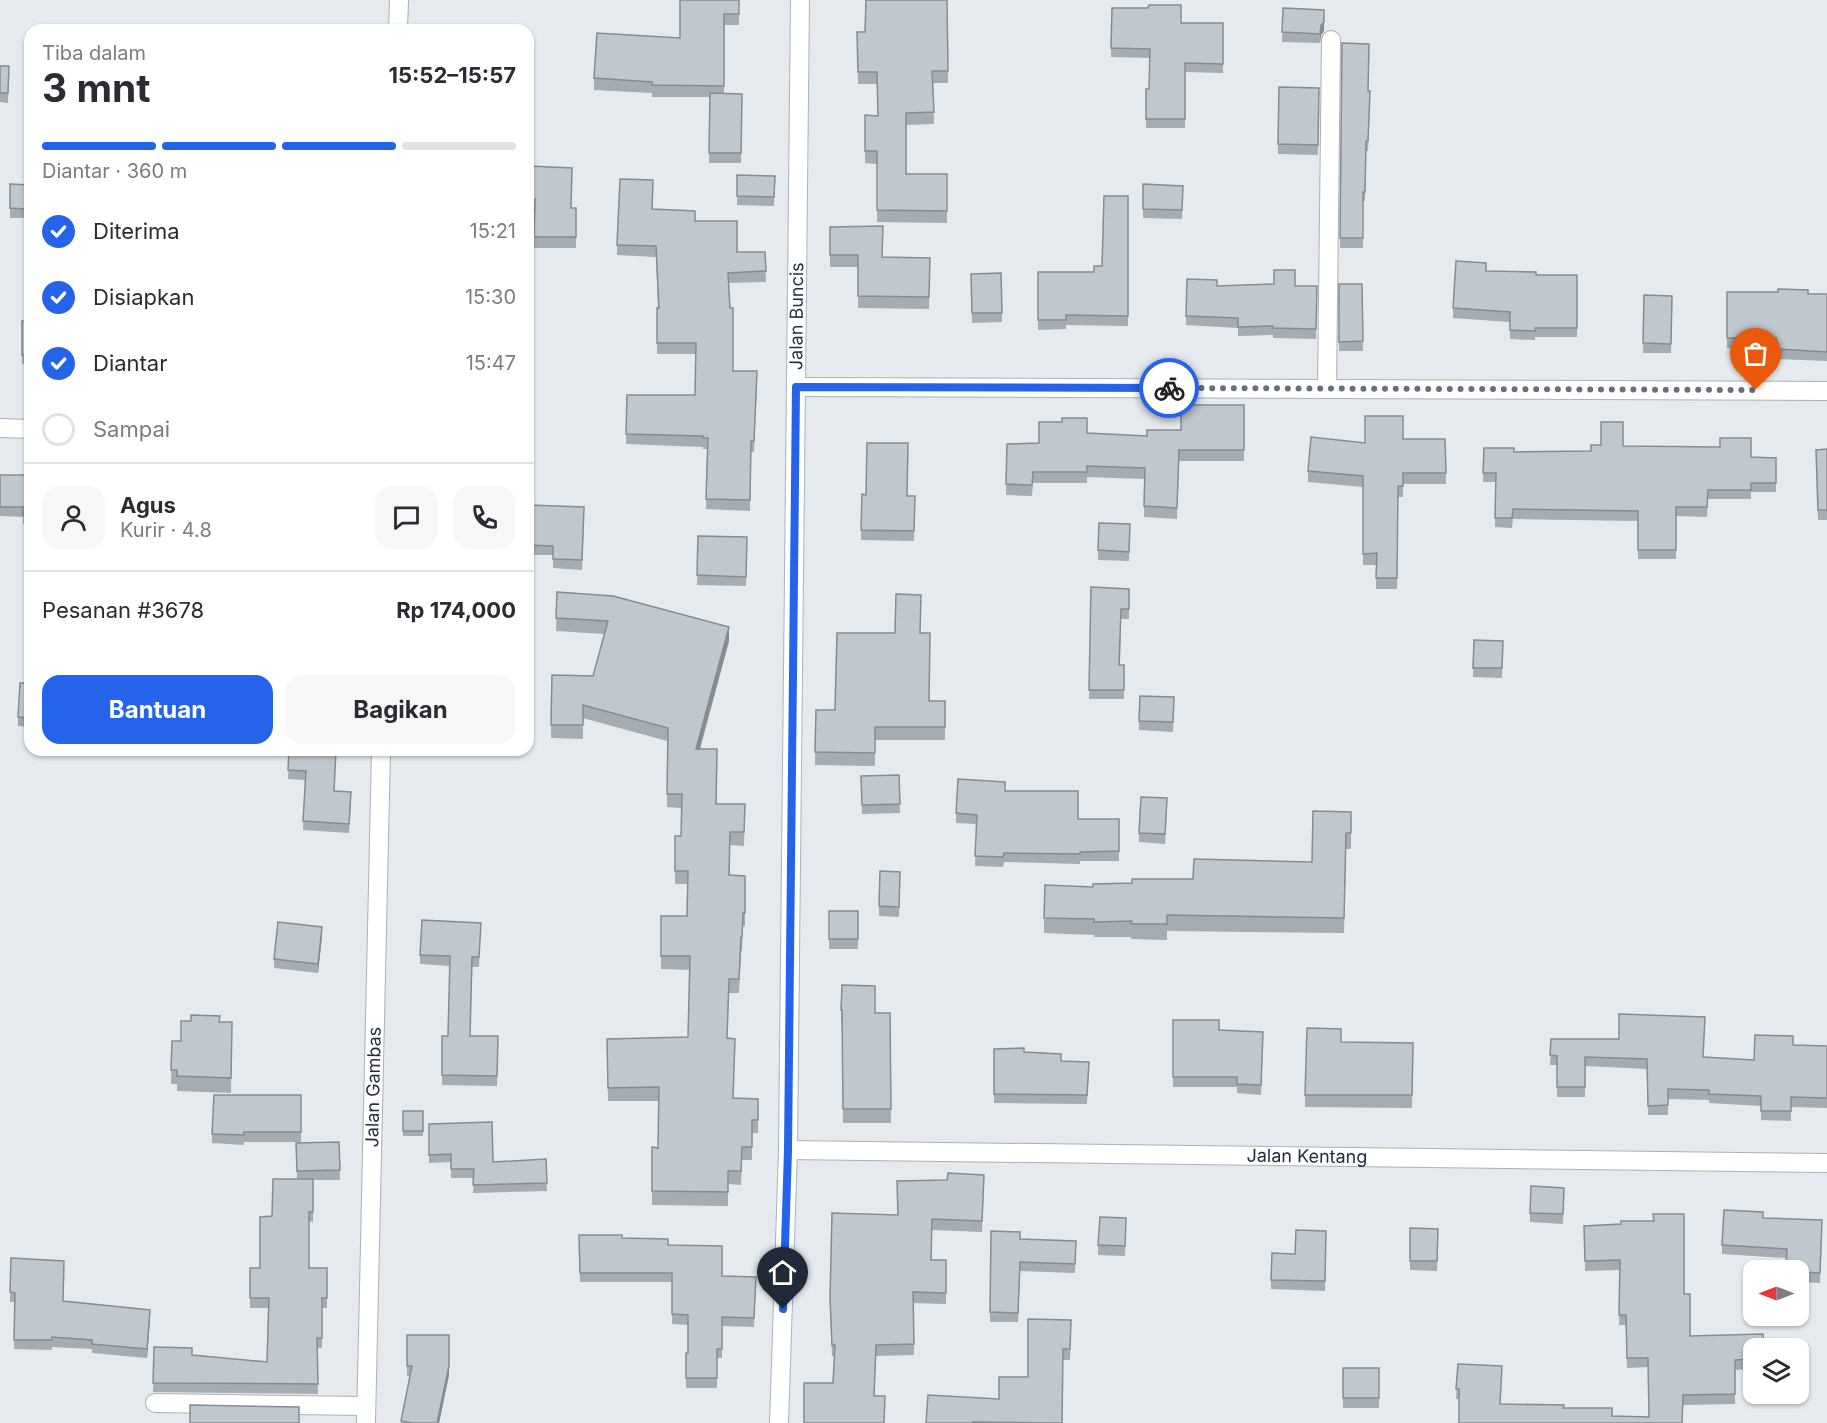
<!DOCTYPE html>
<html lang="id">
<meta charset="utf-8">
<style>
body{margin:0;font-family:Inter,sans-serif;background:#f7f7f7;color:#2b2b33;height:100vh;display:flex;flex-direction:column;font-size:22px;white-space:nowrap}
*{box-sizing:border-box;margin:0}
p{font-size:20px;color:#7c7c81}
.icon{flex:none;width:33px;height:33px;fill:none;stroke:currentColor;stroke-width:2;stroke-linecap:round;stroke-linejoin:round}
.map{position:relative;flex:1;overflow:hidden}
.details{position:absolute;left:24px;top:24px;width:510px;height:732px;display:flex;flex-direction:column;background:#fff;border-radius:18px;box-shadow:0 2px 4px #0004}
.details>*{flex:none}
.needle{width:39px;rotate:270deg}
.buttons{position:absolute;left:1743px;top:1260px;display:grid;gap:12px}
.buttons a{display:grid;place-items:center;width:66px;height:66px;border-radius:12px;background:#fff;box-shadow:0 2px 4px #0004;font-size:30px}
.pin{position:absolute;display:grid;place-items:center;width:51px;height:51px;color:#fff;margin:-62px -26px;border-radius:50% 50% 50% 0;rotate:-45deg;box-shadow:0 0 6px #0007}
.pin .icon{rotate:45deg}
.courier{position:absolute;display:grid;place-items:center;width:60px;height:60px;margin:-30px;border:4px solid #2563eb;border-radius:50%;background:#fff;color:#222;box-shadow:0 2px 8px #0007}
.head em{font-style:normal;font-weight:700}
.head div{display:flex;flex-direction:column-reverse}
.head{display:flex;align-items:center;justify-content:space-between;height:102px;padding:0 18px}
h1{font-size:39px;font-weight:700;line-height:45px}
.bar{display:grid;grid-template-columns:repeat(4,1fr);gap:9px 6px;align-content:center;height:72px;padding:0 18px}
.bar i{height:8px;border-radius:4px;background:#e1e1e2}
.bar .on{background:#2563eb}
.bar p{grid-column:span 4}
.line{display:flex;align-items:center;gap:15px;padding:0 18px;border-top:2px solid #e1e1e2}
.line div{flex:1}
.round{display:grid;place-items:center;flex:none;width:63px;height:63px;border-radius:18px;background:#f7f7f7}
ol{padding:0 18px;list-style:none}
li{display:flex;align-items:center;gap:18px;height:66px}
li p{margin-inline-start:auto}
li .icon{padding:6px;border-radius:50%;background:#2563eb;color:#fff;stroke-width:4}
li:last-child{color:#7c7c81}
li i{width:33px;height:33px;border:3px solid #e1e1e2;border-radius:50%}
.cta{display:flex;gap:12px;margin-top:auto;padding:12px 18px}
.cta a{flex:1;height:69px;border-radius:18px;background:#2563eb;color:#fff;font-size:24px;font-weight:700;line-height:69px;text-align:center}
.cta a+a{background:#f7f7f7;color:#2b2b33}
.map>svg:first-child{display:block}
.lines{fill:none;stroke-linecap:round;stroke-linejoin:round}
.street-casing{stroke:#abb1ba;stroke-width:20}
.secondary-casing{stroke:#a9b3c0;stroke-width:20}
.street{stroke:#fff;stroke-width:18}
.secondary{stroke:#fff;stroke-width:18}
.wall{fill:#a5acb2}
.shaded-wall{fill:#868c91}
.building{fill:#c0c8cf;stroke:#868c91;stroke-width:1.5}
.done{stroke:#676f7e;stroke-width:6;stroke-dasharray:0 10.8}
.route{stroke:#2563eb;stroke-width:8}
.labels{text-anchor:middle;stroke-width:6;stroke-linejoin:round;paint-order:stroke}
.street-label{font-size:18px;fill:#232d41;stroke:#f6f8fa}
</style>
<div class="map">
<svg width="1827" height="1423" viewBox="0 0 1827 1423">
<rect width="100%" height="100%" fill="#e5eaee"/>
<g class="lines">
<defs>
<g id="street">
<path d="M398,30L399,0"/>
<path d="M797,387L1827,391"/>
<path d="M1327,389L1331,40"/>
<path d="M0,428L30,429"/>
<path id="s1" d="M788,1150L1827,1163"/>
<path d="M155,1403L366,1406"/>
<path id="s2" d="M366,1423L381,750"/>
</g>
<g id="secondary">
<path id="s3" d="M779,1423L788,1150L800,0"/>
</g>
</defs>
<use href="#street" class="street-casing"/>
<use href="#secondary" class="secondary-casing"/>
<use href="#street" class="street"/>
<use href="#secondary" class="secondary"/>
</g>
<g class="wall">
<path d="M739,0V25H724V93L742,94L741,163H709L710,97H652V93L594,90V78L680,38Z"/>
<path d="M947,0L948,83H933L934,124L906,125V174H947V223L877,222V164L865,163V115L878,116L877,84H858L857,32H865Z"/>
<path d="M1112,8L1181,23H1223V73L1185,72V128H1146V89H1149L1150,58L1111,57Z"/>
<path d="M1283,8L1324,31L1321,35L1320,43L1282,42Z"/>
<path d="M1342,43L1368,91L1370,101L1368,151H1366L1365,201H1363V248H1340Z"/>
<path d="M0,66H9L8,103L0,102Z"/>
<path d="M1319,88L1318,155L1278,154V144Z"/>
<path d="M528,166L571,208H576V248H534V210H528Z"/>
<path d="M737,175L775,176L774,206L737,205Z"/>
<path d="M10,184L30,185V229H26L25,218H10Z"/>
<path d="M1143,184L1183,186L1182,219L1143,218Z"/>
<path d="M653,191V209L695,221L737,252H765L766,282L728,283L733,371L757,381L754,452H751L750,511L706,509L707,449H703V447L626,444L627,395H695L696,354H657V308H658L656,257L617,255V245Z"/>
<path d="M1128,196V326L1066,325V329L1038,330V272H1094L1102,266Z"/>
<path d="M830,227L882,257L930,258L929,309L858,308V267H830Z"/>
<path d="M1486,271L1536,275H1577V337H1535V340L1510,339V322L1453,318V308Z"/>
<path d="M1001,273L1002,322L972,323L971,274Z"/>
<path d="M1339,284H1362L1363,351H1339Z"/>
<path d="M1217,286H1317L1316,339L1273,338V335L1238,336V328L1186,325V316Z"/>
<path d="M1727,292L1827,294V361L1776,359V348H1727Z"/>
<path d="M1644,295L1672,296L1671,353H1643Z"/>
<path d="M22,321H30V406H29L30,365L22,364Z"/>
<path d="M1244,405V461H1179L1177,519L1144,517V479L1087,477V483H1033L1032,496L1006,495L1007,444L1039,443L1087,433L1147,436L1181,430Z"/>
<path d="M1403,439H1445L1446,484H1403V497H1398L1397,589H1376V565H1363V487L1308,482V471L1365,443Z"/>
<path d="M1623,446L1751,457L1776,458V492H1751V499H1708L1707,517L1676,516V559H1638V521L1513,519L1512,528L1495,527L1496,482H1483L1484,448L1514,452L1591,451Z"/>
<path d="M1827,449V520H1818L1816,450Z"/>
<path d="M0,475H30V524H23V517L0,516Z"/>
<path d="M862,494L915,496L914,541L861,540Z"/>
<path d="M528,505L584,517L582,570L553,568V555H528Z"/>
<path d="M1130,524L1129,561L1098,560V550Z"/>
<path d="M698,536L747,537L746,586L697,585Z"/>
<path d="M1091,587L1129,589V619H1121L1120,665H1124V699H1089Z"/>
<path d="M557,592L729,641L700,749L717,804H745L744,846L730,845V875L745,876V926H743L742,951H741L739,993H729L727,1038L734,1098L758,1099V1133H752V1160H742L741,1185L728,1184V1206L652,1205V1147L658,1148L659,1101H608L607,1039L688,1037L690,970L661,969V916H687L688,884H675V836H681V808L667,807V741L583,718V739L551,738L552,675L593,676L604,634L556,631Z"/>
<path d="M920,633L930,701H945V740H875V766L815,765L816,710H835Z"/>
<path d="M1474,640L1503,641L1502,678L1473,677Z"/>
<path d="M30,683V727L18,726V717Z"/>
<path d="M1174,707L1173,732L1139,730V721Z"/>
<path d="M289,750L334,791L351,801L349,833L303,830L305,780L288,779Z"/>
<path d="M899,775L900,813L862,814L861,776Z"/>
<path d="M1005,791L1078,819H1119V861H1080V864L1004,862L1003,867L975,866L977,824L956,823V813Z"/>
<path d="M1167,807L1165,844L1139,842V833Z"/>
<path d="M1351,812V849H1346L1344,933L1167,931V940L1131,939V937H1094V935L1044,933V918L1093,887L1132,883L1193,879L1312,862Z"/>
<path d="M900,882L899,917L879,916V906Z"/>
<rect x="829" y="911" width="29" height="38"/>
<path d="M481,923L479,967H472L470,1036H498L497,1086L442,1085V1075L448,1036L450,966L420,964V955Z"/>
<path d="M322,936L318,973L274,968V959Z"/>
<path d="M842,985L875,1013H890L891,1123H843L842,1023H841Z"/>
<path d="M1173,1020L1219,1030L1263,1042L1261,1095L1237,1093V1087H1173Z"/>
<path d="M220,1022H232L231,1093L177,1091V1084H171L172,1041H181Z"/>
<path d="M1551,1039L1704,1057L1754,1060L1793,1045L1827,1046V1108L1791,1107V1121L1761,1120V1106L1709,1103V1100L1668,1099V1115H1648L1647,1069L1585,1066V1097H1557V1065H1550Z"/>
<path d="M1341,1042L1413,1043L1412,1108L1305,1107V1095Z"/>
<path d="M994,1049L1024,1052L1089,1071L1087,1104L994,1103Z"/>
<path d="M301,1095V1142H244V1145L212,1143V1134Z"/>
<rect x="403" y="1111" width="20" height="25"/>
<path d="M429,1124L493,1162L546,1159L547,1191L473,1193L474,1178H451V1162L429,1163Z"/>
<path d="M339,1142L340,1180H313V1222L309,1221V1268H327V1308H322V1348H317L318,1394L153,1392L154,1347L192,1355L267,1362L268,1308H250V1268H260L272,1216L297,1179L296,1143Z"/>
<path d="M984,1175L982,1232L932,1230L931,1260H946V1304L913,1303L914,1355L876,1356L874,1396L884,1423L833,1383L835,1356H832L830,1309L832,1213L897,1215L947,1180Z"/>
<path d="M1564,1188L1563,1224L1530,1222V1213Z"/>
<path d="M1653,1214H1684V1294H1690V1336L1763,1334L1764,1348H1754V1369L1735,1370V1404L1683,1405L1682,1423H1459V1399H1456L1458,1364L1502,1366L1500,1404L1564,1405L1563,1408H1612V1416L1649,1417L1648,1367L1627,1368L1626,1325H1619L1620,1270L1585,1271L1584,1226L1621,1224V1221H1654Z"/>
<path d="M1763,1218L1822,1230L1820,1283L1798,1282V1270L1786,1258L1722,1254V1245Z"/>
<path d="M1126,1228L1125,1256L1098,1255V1245Z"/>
<path d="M1410,1228L1438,1229L1437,1271L1410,1270Z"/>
<path d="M991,1231L1020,1239L1076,1241L1075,1273L1020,1271L1018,1322H990Z"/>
<path d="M1326,1231L1325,1291L1271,1289V1280L1295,1254Z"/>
<path d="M579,1235L622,1238L668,1245L722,1276L756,1277L754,1327L722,1326V1358H717V1388H686V1353H688V1325L672,1324V1282H580Z"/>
<path d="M11,1258L63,1301L150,1319L147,1358L92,1353V1349L52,1347V1350L14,1349V1302H10Z"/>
<path d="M1071,1320L1070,1360H1063L1062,1423H926L999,1399L1028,1377Z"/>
<path d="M407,1335L449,1375L439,1423H401L410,1376H407Z"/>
<rect x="1343" y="1368" width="36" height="40"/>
</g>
<g class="shaded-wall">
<path d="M1324,10V31L1321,35L1320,43V34Z"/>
<path d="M729,627V641L696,762V749Z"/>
<path d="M322,927V936L318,973V964Z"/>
<path d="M150,1310V1319L147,1358V1349Z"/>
<path d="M449,1366V1375L439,1423H437Z"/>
</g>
<g class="building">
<path d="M680,0H739V14H724V86L652,85V82L594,78L597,33L680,38Z"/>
<path d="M866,0H947L948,71H932L934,112L906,113V174H947V211L877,210V151H865V115L878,116L877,72H858L857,32H865Z"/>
<path d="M1149,5H1181V23H1223V64L1185,63V119H1146V89H1149L1150,49L1111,48L1112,8H1148Z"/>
<path d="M1283,8L1324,10V22L1321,25L1320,34L1282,32Z"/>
<path d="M1342,43L1369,44L1368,91H1370L1368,141H1366L1365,192H1363V238H1340Z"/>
<path d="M0,66H9L8,93H0Z"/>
<path d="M1279,87L1319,88L1318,145L1278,144Z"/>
<path d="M710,93L742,94L741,153H709Z"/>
<path d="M528,166L572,168L571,208H576V237H534L535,199H528Z"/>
<path d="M737,175L775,176L774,197L737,196Z"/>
<path d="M620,179L653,180L652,209L695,211V221H737V252H765L766,271L728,273L730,308H733V371H757L754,441H751L750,500L706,499L708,438H703V436L626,434L627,395H695L696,343H657V308H659L656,246L617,245Z"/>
<path d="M10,184L30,185V219H26L25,209L10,208Z"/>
<path d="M1143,184L1183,186L1182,210L1143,209Z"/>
<path d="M1104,196H1128V316L1066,315V320H1038V272H1094V266H1102Z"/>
<path d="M883,226L882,257L930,258L929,297L858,296V255H830V227Z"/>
<path d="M1456,261L1486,263V271L1536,272V275H1577V328H1535V331L1510,330V312L1453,308Z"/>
<path d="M1274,270H1295V286H1317L1316,329L1273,328V326L1238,327V318L1186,316L1187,279L1217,280V286L1274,284Z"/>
<path d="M1001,273L1002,313H972L971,274Z"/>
<path d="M1339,284H1362L1363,341L1339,342Z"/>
<path d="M1778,289L1808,290V294H1827V352L1776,349V338H1727V292H1778Z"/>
<path d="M1644,295L1672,296L1671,344L1643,343Z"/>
<rect x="22" y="321" width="8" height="34"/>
<path d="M30,360V397H29Z"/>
<path d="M1181,405H1244V450H1179L1177,508L1144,506L1145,468L1087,466V472H1033L1032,485L1006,484L1007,444L1039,443V422H1062V418H1087V433L1147,436V430H1181Z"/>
<path d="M1365,416H1403V439H1445L1446,473H1403V486H1398L1397,578H1376L1377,553L1363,554V476L1308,471L1311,437L1365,443Z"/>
<path d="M1601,422H1623V446L1720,447V438H1751V457L1776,458V483H1751V490H1708L1707,507H1676V550H1638V511L1513,509L1512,518H1495L1496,473H1483L1484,448H1514V452L1591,451V445H1601Z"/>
<path d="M867,443H908L907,496H915L914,531L861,530L862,494L866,495Z"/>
<path d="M1827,449V510H1818L1816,450Z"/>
<path d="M0,475H30V515L23,514V507H0Z"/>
<path d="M528,505L584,507L582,560L553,559V546L528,545Z"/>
<path d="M1099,523L1130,524L1129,552L1098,550Z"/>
<path d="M698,536L747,537L746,577L697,575Z"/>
<path d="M1091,587L1129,589V609H1121L1119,665H1124V690H1089Z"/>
<path d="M557,592L613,596L729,627L696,749H717L716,804H745L744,832H730L729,875L745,876V913H743L742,937H741L739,979H729L727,1038L735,1039L733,1098L758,1099V1120H752V1147H742L741,1171H728V1192L652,1191V1147L658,1148L659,1087L608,1088L607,1039L688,1037L690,956H661V916H687L688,871H675V836H681L682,794H667L668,728L583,705V725H551L552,675L593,676L608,621L556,618Z"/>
<path d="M896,594L921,595L920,633H930L929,701H945V727H875V753L815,752L816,710H835L837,633H895Z"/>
<path d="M1474,640L1503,641L1502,668H1473Z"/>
<path d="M20,683H30V718L18,717Z"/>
<path d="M1140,696L1174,697L1173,722L1139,721Z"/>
<path d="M289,750H336L334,791L351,792L349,824L303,821L306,771L288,770Z"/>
<path d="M899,775L900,804L862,805L861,776Z"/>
<path d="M958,779L1005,782V791H1078V819H1119V851L1080,852V854L1004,853L1003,857L975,856L977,815L956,813Z"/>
<path d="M1141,797L1167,798L1165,834L1139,833Z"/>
<path d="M1313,811L1351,812V833H1346L1344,918L1167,915V924H1131L1132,921L1094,922V919L1044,918L1045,885L1093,887V884L1132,883V879H1193L1194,859L1312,862Z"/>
<path d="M880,871L900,872L899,907L879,906Z"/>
<rect x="829" y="911" width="29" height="28"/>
<path d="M422,920L481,923L479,957H472L470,1036H498L497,1076L442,1075V1036H448L450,956L420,955Z"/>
<path d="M278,922L322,927L318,964L274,959Z"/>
<path d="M842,985L875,986V1013H890L891,1109H843L842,1010H841Z"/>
<path d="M1619,1014L1705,1017L1703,1057L1754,1060L1755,1035L1793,1036V1045L1827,1046V1098L1791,1097V1111H1761V1096L1709,1094V1090L1668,1089V1105L1648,1106L1647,1059L1585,1057V1087H1557V1056L1550,1055L1551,1039H1619Z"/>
<path d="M191,1015L220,1016L219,1022H232L231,1078L177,1076V1070H171L172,1041H181V1021H191Z"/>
<path d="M1173,1020H1219V1030L1263,1032L1261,1085L1237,1084V1077H1173Z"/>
<path d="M1307,1028L1341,1029V1042L1413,1043L1412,1095H1305Z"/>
<path d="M1024,1048V1052L1061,1054V1061L1089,1062L1087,1095L994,1094V1049Z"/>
<path d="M214,1095H301V1132H244V1135L212,1134Z"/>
<rect x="403" y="1111" width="20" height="20"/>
<path d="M492,1122L493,1162L546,1159L547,1183L473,1185L474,1169H451V1154L429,1155V1124Z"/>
<path d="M339,1142L340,1170L297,1171L296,1143Z"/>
<path d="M948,1173L984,1175L982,1221L932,1219L931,1260H946V1293L913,1292L914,1344L876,1345L874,1396H885L884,1423H804V1383H833L835,1345H832L830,1298L832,1213L898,1215L897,1181L947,1180Z"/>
<path d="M273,1179H313V1212H309V1268H327V1298H322V1338H317L318,1384L153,1383L154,1347L192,1348V1355L267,1362L269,1298H250V1268H260V1217L272,1216Z"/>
<path d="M1531,1186L1564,1188L1563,1214L1530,1213Z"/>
<path d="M1724,1210L1763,1212V1218L1822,1220L1820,1273L1798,1272V1270H1786L1787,1249L1722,1245Z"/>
<path d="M1653,1214H1684V1294H1690V1336L1763,1334L1764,1348H1754V1359L1735,1360V1394L1683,1395L1682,1423H1459V1389H1456L1458,1364L1502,1366L1500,1404L1564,1405L1563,1408H1612V1416L1649,1417L1648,1358H1627L1626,1315H1619L1620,1260L1585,1261L1584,1226L1621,1224V1221H1654Z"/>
<path d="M1100,1217L1126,1218L1125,1246L1098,1245Z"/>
<path d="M1410,1228L1438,1229L1437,1261H1410Z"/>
<path d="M1296,1230L1326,1231L1325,1281L1271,1280L1272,1253L1295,1254Z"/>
<path d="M991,1231L1020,1232V1239L1076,1241L1075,1264L1020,1262L1018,1313L990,1312Z"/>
<path d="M579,1235H622V1238L668,1239V1245L722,1246V1276L756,1277L754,1318L722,1317V1349H717V1378H686V1353H688V1315L672,1314V1273H580Z"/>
<path d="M11,1258L64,1261L63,1301L150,1310L147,1349L92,1344V1340L52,1337V1340H14L15,1293L10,1292Z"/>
<path d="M1028,1319L1071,1320L1070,1349H1063L1062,1423L973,1422V1423H926L928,1395L999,1399V1377H1028Z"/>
<path d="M407,1335H449V1366L437,1423H413L401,1421L412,1366H407Z"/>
<rect x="1343" y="1368" width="36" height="30"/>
<path d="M190,1405L299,1407V1423H190Z"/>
</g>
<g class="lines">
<path class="done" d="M1169,388L1756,390"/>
<path class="route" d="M783,1309L788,1150L796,387L1169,388"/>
</g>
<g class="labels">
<g class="street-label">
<text dy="6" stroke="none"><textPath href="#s3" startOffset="1107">Jalan Buncis</textPath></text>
<text dy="6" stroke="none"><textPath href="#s2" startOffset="336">Jalan Gambas</textPath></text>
<text dy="6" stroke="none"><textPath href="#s1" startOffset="519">Jalan Kentang</textPath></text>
</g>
</g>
</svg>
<div class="buttons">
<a><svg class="needle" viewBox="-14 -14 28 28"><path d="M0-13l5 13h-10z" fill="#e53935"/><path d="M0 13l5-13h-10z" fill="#7c7c81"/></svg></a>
<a><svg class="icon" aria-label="layers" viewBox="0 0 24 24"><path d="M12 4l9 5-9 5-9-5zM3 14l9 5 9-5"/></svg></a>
</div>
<div class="pin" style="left:1756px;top:390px;background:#ea580c"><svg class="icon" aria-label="bag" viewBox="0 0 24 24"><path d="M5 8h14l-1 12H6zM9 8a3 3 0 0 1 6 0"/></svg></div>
<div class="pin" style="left:783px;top:1309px;background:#1f2937"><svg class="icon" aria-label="home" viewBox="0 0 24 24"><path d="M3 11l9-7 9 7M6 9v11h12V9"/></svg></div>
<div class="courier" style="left:1169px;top:388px"><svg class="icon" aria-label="bike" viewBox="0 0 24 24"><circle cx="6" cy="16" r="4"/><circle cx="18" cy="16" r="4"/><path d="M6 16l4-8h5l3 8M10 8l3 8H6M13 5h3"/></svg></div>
<section class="details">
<div class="head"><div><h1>3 mnt</h1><p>Tiba dalam</p></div><em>15:52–15:57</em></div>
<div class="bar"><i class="on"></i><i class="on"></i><i class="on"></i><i></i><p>Diantar · 360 m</p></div>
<ol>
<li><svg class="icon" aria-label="check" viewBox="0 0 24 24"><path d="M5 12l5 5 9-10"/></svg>Diterima<p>15:21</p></li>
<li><svg class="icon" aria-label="check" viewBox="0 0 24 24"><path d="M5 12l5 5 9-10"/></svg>Disiapkan<p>15:30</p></li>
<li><svg class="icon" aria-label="check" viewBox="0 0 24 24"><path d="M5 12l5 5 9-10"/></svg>Diantar<p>15:47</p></li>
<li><i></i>Sampai</li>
</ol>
<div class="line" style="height:108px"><a class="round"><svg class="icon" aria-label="person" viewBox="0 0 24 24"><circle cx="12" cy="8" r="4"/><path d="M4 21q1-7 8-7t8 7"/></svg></a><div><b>Agus</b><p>Kurir · 4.8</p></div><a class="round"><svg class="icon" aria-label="chat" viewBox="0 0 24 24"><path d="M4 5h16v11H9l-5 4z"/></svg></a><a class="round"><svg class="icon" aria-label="phone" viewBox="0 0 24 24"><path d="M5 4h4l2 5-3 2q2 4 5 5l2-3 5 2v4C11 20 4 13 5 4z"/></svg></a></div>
<div class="line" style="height:78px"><div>Pesanan #3678</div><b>Rp 174,000</b></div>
<div class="cta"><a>Bantuan</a><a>Bagikan</a></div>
</section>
</div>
